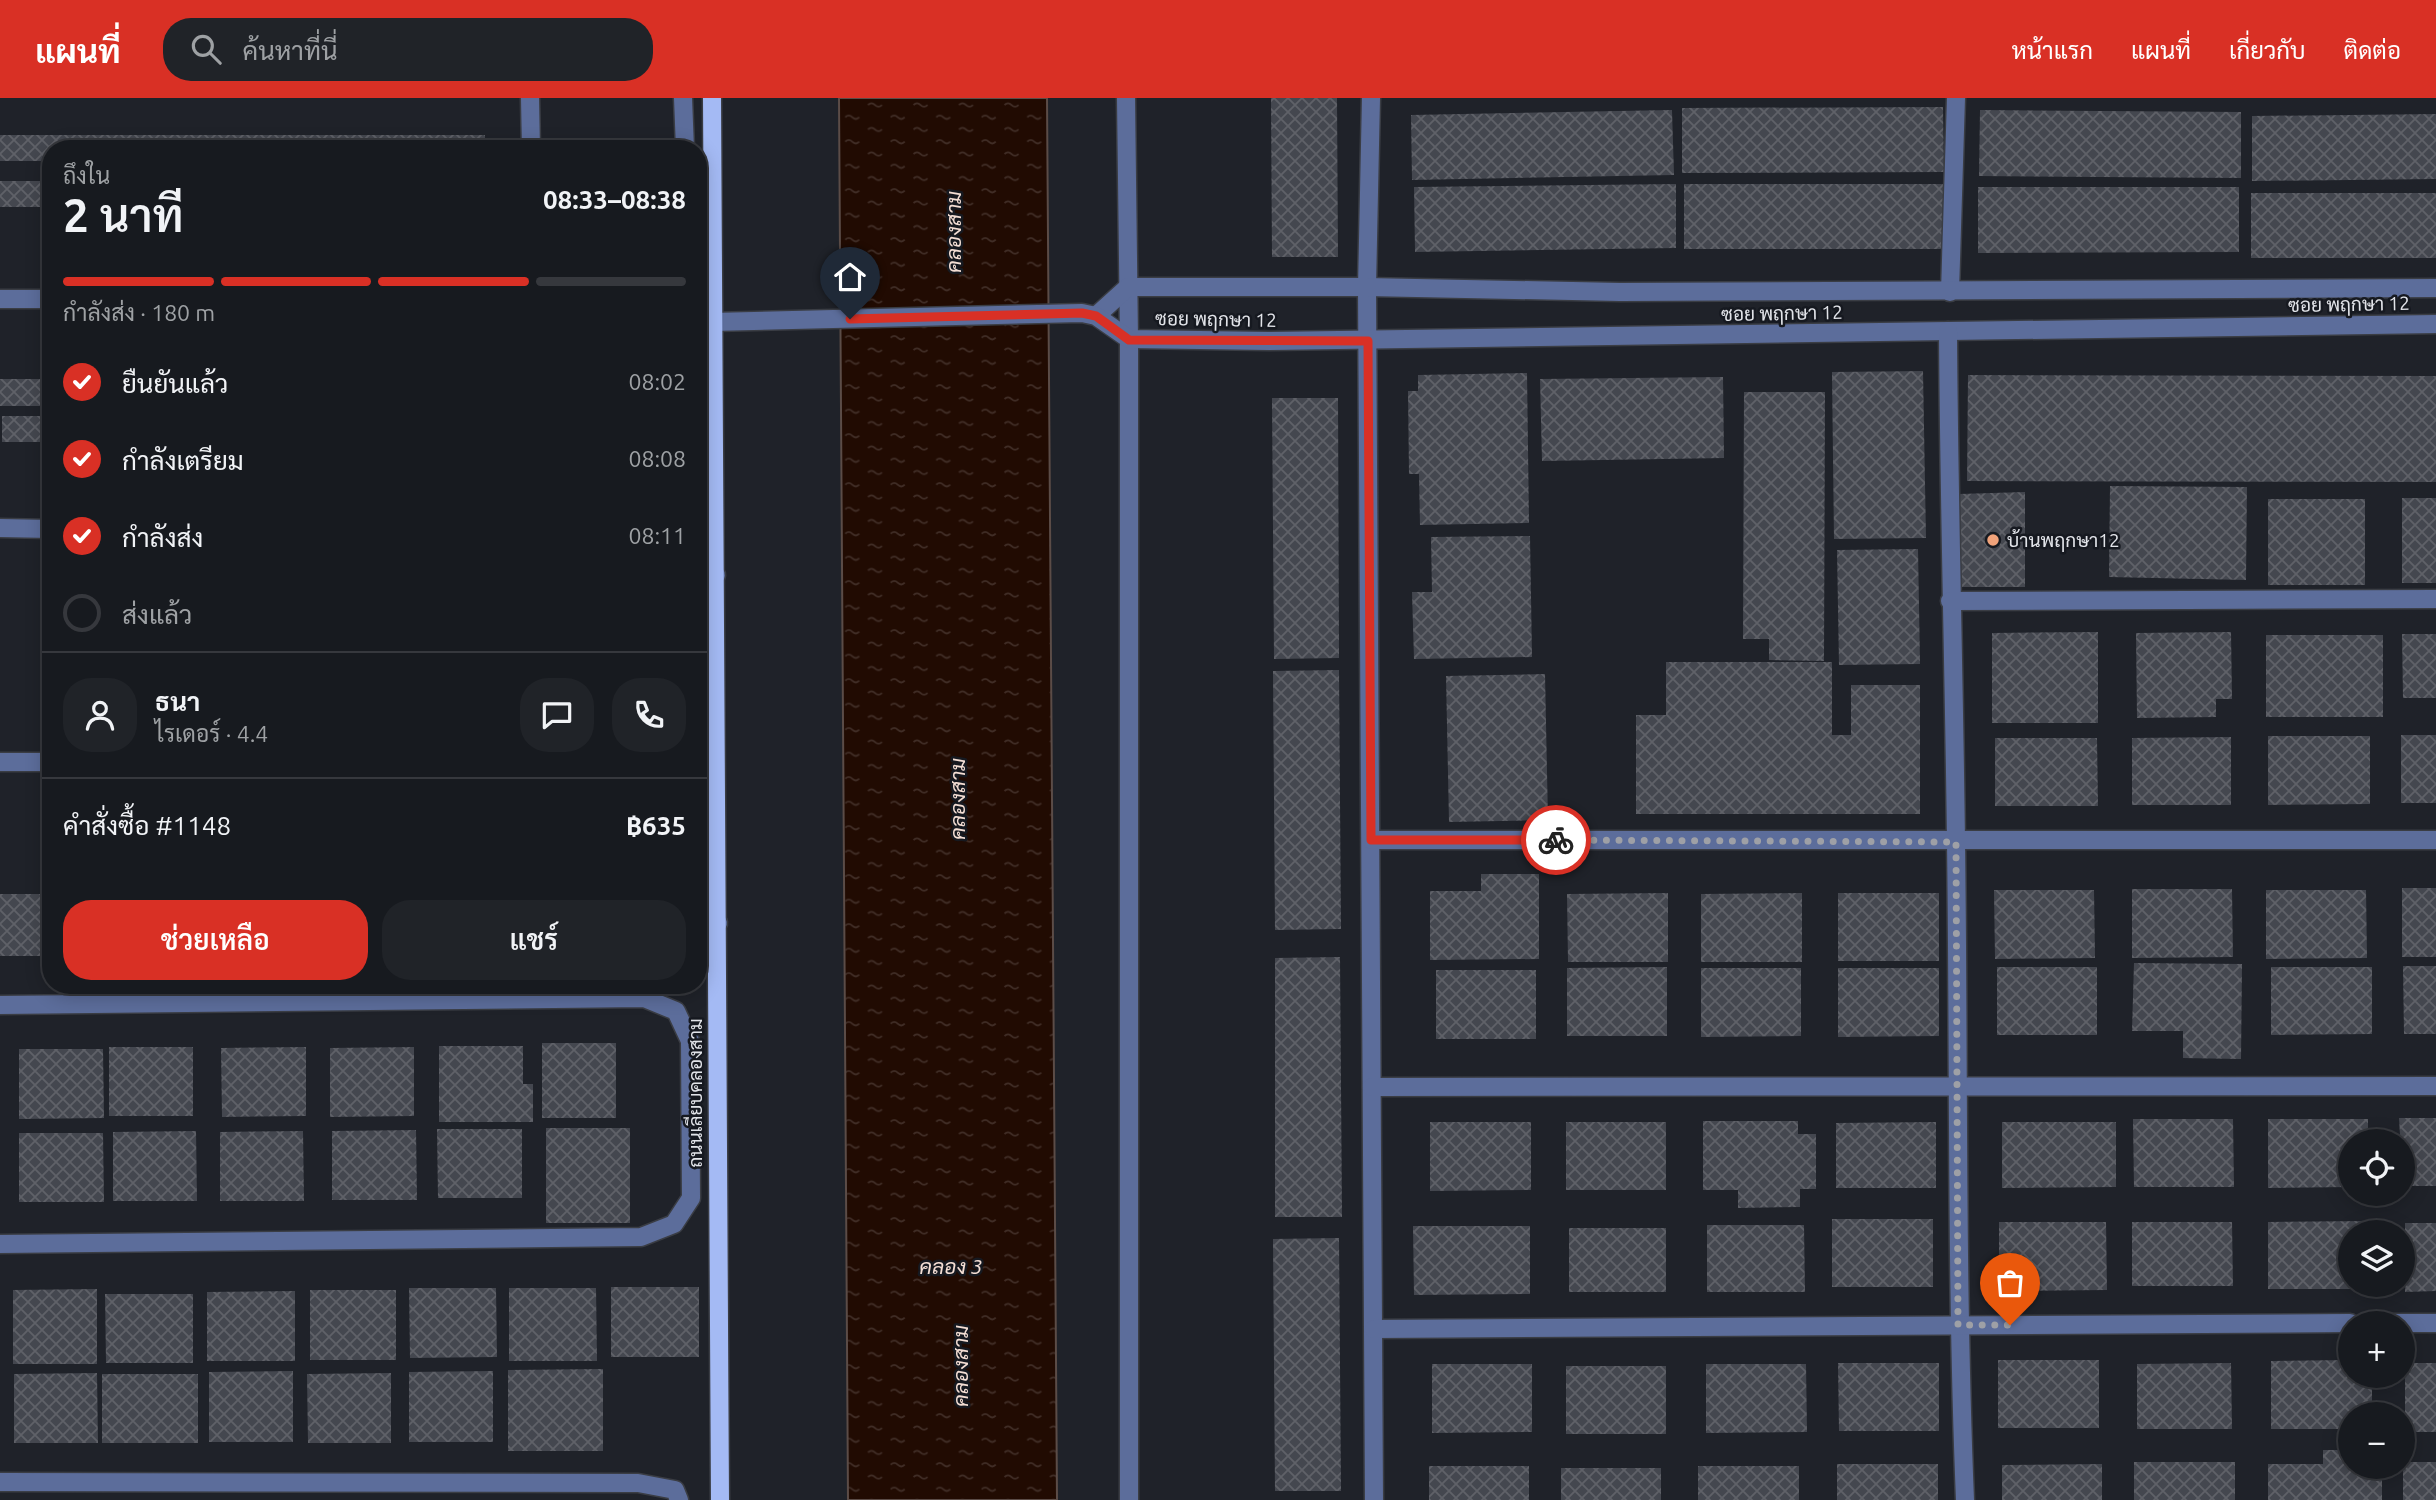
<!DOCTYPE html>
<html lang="th">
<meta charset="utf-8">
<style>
body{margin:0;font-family:Ubuntu,Sarabun,sans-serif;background:#202328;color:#f1f3f6;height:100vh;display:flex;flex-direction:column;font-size:26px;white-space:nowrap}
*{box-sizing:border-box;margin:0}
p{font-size:23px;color:#9ea1a4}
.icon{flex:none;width:38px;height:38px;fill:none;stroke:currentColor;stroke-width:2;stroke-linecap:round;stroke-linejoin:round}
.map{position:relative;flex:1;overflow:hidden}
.panel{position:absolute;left:42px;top:42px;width:665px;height:854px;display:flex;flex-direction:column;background:#171a1f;border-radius:28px;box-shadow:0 4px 18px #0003,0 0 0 2px #36383d}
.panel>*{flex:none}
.controls{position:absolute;left:2338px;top:1031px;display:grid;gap:14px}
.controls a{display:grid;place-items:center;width:77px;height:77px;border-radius:50%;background:#171a1f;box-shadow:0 4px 18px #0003,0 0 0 2px #36383d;font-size:35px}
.pin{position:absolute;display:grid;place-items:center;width:60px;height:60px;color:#fff;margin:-72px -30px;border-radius:50% 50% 50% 0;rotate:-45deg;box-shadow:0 0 7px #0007}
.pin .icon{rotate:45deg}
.courier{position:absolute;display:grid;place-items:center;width:70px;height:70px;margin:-35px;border:5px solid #d93025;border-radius:50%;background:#fff;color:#222;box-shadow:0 2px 9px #0007}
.overview em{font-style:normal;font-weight:600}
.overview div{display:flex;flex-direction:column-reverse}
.overview{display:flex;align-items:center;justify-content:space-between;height:119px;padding:0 21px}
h1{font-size:46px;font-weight:600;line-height:52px}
.bar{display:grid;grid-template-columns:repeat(4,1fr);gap:10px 7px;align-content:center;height:84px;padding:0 21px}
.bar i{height:9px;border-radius:5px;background:#36383d}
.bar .selected{background:#d93025}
.bar p{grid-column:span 4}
.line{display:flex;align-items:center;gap:18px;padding:0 21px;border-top:2px solid #36383d}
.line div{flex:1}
.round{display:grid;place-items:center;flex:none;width:74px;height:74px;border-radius:28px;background:#202328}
ol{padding:0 21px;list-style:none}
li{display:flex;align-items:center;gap:21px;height:77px}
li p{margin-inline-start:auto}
li .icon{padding:7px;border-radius:50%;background:#d93025;color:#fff;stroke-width:4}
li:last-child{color:#9ea1a4}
li i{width:38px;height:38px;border:4px solid #36383d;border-radius:50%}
.button{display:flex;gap:14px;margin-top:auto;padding:14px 21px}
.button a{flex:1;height:80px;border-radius:28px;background:#d93025;color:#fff;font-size:28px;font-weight:600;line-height:80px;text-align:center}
.button a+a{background:#202328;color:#f1f3f6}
header{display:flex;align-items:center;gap:42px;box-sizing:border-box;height:98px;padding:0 35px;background:#d93025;color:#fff}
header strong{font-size:33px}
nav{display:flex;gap:38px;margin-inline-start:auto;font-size:24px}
.search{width:490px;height:63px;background:#202328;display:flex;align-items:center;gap:18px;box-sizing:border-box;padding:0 24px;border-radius:28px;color:#9ea1a4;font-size:26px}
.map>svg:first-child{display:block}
.water{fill:url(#water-ripples);stroke:#5b4c47;stroke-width:2}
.building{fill:url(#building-cross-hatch)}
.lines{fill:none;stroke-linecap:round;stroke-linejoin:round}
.minor-casing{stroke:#3a3d44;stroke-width:21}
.major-casing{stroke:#3a3d44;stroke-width:21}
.minor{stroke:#5c6d9b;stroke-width:18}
.major{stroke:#a4baf4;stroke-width:18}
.done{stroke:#9ea0a6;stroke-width:7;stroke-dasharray:0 12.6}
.route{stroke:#d93025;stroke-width:9}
.poi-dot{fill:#f0a27a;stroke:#161920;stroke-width:2.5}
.labels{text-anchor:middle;stroke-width:5;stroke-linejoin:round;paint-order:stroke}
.street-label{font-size:19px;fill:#e2e4e9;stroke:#161920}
.poi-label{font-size:19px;fill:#e2e4e9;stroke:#161920;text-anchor:start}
.water-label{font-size:21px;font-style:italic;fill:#f4ded4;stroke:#161920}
</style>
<header>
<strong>แผนที่</strong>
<div class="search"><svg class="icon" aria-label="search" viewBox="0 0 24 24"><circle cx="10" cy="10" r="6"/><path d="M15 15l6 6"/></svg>ค้นหาที่นี่</div>
<nav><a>หน้าแรก</a><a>แผนที่</a><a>เกี่ยวกับ</a><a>ติดต่อ</a></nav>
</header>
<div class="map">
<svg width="2436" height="1402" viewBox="0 0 2436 1402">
<defs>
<pattern id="water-ripples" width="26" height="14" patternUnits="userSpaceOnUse" patternTransform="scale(1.75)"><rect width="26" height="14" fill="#210b02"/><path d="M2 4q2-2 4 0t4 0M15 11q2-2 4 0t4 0" fill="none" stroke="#412e27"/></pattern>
<pattern id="building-cross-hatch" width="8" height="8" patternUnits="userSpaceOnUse" patternTransform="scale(1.75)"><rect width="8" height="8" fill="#44474f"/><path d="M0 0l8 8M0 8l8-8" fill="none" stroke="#5f6168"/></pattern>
</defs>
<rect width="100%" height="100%" fill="#1f2229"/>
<path class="water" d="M839,0H1047L1057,1402H848Z"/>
<g class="building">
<path d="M1271,0H1337L1338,159H1272Z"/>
<path d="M1943,9L1944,74L1682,75V10Z"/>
<path d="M1672,12L1674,77L1412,82L1411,17Z"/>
<path d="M1980,12L2241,14V80L1979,78Z"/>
<path d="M2436,16V81L2252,83V18Z"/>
<path d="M0,37H485V51H51V63H0Z"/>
<rect x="0" y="83" width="51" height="26"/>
<path d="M1676,86V150L1415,154L1414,89Z"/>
<rect x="1684" y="86" width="261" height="65"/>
<path d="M1978,89H2239V154L1978,155Z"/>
<rect x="2251" y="95" width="185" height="65"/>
<path d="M1923,273L1926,440L1834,441L1832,274Z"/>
<path d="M1527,275L1529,425L1420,427L1419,376H1409L1408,293H1418V277Z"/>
<path d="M1968,277L2436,278V384L1967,383Z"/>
<path d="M1723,279L1724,360L1542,363L1540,281Z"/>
<rect x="0" y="281" width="51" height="27"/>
<path d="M1744,294H1825L1824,563L1769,562V541H1743Z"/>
<path d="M1272,300H1338L1339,560L1274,561Z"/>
<rect x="2" y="318" width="49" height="26"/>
<path d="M2110,388L2247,389L2246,482L2109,479Z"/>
<path d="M2025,394V489H1961L1959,396Z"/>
<rect x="2402" y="400" width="34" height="85"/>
<rect x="2268" y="401" width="97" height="86"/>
<path d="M1530,438L1532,559L1414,561L1412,494H1432L1431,439Z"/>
<path d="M1918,451L1920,566L1839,567L1837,452Z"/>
<path d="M2098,534V625H1992V535Z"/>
<path d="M2231,534L2232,601H2216V619L2137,620L2136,535Z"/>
<path d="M2402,536H2436V600H2403Z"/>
<rect x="2266" y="537" width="117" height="82"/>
<path d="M1666,564H1832V637H1851V587H1920V716H1636V617H1666Z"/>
<path d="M1339,572L1341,831L1275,832L1273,573Z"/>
<path d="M1545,576L1548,722L1449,724L1446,578Z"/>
<rect x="2401" y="637" width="35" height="68"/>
<path d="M2268,638H2370V706L2268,707Z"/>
<path d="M2231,639V707H2132V640Z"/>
<path d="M1995,640H2097L2098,708H1995Z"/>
<path d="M1481,776H1539V861L1430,862V793H1481Z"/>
<rect x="2402" y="790" width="34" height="69"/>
<path d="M2132,791H2232L2233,859L2132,860Z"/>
<path d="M1994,792H2094L2095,860L1995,861Z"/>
<path d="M2266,792H2366L2367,860L2266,861Z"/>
<path d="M1668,795V864H1568L1567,796Z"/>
<path d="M1802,795V864H1701V796Z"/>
<rect x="1838" y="795" width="101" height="68"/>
<rect x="0" y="796" width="51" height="62"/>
<path d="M1340,859L1342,1119H1275V860Z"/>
<path d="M2134,865L2242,866L2241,961L2183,960V933H2132Z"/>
<path d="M2403,868H2436V936H2404Z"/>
<path d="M1667,869V938H1567V870Z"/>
<rect x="1997" y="869" width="100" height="68"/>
<path d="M2271,869H2372V936L2271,937Z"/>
<path d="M1701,870H1801V938L1701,939Z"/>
<path d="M1838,870H1939V938L1838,939Z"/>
<rect x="1436" y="872" width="100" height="69"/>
<rect x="542" y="945" width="74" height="75"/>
<path d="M439,948H523V986H533V1024H439Z"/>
<rect x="109" y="949" width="84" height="69"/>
<path d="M306,949V1018L222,1019L221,950Z"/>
<path d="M414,949V1018L330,1019V950Z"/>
<path d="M19,951H103L104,1020L19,1021Z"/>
<path d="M2399,1020H2436V1088H2403Z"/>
<path d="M2133,1021H2233L2234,1089H2134Z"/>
<path d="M2268,1021H2368V1043H2350V1089L2268,1090Z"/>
<path d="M1703,1023H1798V1036H1816V1091H1800V1109L1738,1110V1092H1703Z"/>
<path d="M1430,1024H1531V1092L1430,1093Z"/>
<rect x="1566" y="1024" width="100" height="68"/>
<path d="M1936,1024V1090H1836V1025Z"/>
<path d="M2002,1024H2116V1089L2002,1090Z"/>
<rect x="546" y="1030" width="84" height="95"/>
<path d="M437,1031H522V1100H438Z"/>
<path d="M416,1032L417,1102H332V1033Z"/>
<path d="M196,1033L197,1103H113V1034Z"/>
<path d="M303,1033L304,1103H220V1034Z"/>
<path d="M19,1035H103L104,1104H19Z"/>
<rect x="1832" y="1121" width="101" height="68"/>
<path d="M2368,1123V1134H2350V1186H2368V1191H2268V1124Z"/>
<path d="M1999,1124H2106L2107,1192L1999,1193Z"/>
<path d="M2132,1124H2232L2233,1188H2132Z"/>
<path d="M2405,1125H2436V1193L2405,1194Z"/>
<path d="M1707,1127H1804L1805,1194H1707Z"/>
<path d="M1413,1128H1530V1196L1414,1197Z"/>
<rect x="1569" y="1130" width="97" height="64"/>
<path d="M1339,1140L1341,1393H1275L1273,1141Z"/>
<rect x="611" y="1189" width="88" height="70"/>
<path d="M409,1190H496L497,1259L410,1260Z"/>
<path d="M509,1190H596L597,1263H509Z"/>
<path d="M97,1191V1266H13V1192Z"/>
<rect x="310" y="1192" width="86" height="70"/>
<path d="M295,1193V1263H207V1194Z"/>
<path d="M105,1196H193V1265H106Z"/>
<rect x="1998" y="1262" width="101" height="68"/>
<path d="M2350,1262V1278H2372V1316H2350V1331H2271V1263Z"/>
<path d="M1838,1265H1939V1333H1839Z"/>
<path d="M2231,1265L2232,1331H2137V1266Z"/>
<rect x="2405" y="1265" width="31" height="69"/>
<path d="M1432,1266H1532V1334L1432,1335Z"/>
<path d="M1706,1266H1806L1807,1334L1706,1335Z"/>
<rect x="1566" y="1268" width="100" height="68"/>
<path d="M603,1271V1353H508V1272Z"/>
<path d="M293,1273V1344H209V1274Z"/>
<path d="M493,1273V1344H409V1274Z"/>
<path d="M97,1275L98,1345H14V1276Z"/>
<path d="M391,1275V1345H308L307,1276Z"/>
<rect x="102" y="1276" width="96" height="69"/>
<path d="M2323,1352H2350V1368H2382V1402H2268V1366H2323Z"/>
<rect x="2134" y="1364" width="101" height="38"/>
<rect x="2403" y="1364" width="33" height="38"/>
<rect x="1837" y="1366" width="101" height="36"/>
<path d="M2102,1366V1402H2002V1367Z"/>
<rect x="1429" y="1368" width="100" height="34"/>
<rect x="1698" y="1368" width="101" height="34"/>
<rect x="1561" y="1370" width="100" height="32"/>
</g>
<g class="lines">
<defs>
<g id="minor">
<path d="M530,0L531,51"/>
<path d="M683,0L685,51"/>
<path d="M1126,0L1129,241V1402"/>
<path d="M1371,0L1367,189L1374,1402"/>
<path d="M1950,194L1956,0"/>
<path d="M0,201H51"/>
<path d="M1096,218L1128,189H1367L1620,194L2436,190"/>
<path d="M712,224L1082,215L1096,218L1129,241L1269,243L2436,226"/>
<path d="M1948,233C1949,404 1954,574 1956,744C1959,964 1956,1183 1965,1402"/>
<path d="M0,430L51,431"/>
<path d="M698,492L716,477"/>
<path d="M1950,503L2436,501"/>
<path d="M0,664H51"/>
<path d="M1371,742H2436"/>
<path d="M698,828L718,825"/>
<path d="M0,907L644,900L676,913L690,943L691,1100L674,1126L641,1139L0,1146"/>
<path d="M1372,989L2436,988"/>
<path d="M2390,1225H2436"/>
<path d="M1374,1231L2350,1225"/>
<path d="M0,1384L638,1385L675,1392L679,1402"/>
</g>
<path id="major" d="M712,0L720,1402"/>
</defs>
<use href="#minor" class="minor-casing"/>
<use href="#major" class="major-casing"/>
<use href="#minor" class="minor"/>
<use href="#major" class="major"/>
</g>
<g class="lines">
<path class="done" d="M1556,742L1956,744L1958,1227H2010"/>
<path class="route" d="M850,221L1082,215L1096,218L1129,242L1368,243L1371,742H1556"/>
</g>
<circle class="poi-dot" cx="1993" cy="442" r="7"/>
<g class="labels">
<g class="street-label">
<text transform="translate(2349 206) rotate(-1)" y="7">ซอย พฤกษา 12</text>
<text transform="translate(1782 215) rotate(-1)" y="7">ซอย พฤกษา 12</text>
<text transform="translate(1216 221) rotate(1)" y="7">ซอย พฤกษา 12</text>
<text transform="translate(695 995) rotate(-90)" y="7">ถนนเลียบคลองสาม</text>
</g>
<g class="poi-label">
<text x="2007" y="449">บ้านพฤกษา12</text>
</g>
<g class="water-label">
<text transform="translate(954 134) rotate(-90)" y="7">คลองสาม</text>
<text transform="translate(958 701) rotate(-90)" y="7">คลองสาม</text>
<text x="951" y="1176">คลอง 3</text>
<text transform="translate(961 1268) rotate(-90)" y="7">คลองสาม</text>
</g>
</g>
</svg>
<div class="controls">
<a><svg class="icon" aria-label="locate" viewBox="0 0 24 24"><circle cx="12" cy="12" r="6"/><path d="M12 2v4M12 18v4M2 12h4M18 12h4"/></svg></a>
<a><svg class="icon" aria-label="layers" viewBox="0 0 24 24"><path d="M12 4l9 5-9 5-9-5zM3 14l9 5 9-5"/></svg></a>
<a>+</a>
<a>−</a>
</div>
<div class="pin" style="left:2010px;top:1227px;background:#ea580c"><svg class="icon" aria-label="bag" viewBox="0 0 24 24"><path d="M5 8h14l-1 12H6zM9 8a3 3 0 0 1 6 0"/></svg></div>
<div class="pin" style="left:850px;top:221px;background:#1f2937"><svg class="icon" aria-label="home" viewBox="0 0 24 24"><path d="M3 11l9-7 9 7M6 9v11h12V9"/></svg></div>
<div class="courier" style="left:1556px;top:742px"><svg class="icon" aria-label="bike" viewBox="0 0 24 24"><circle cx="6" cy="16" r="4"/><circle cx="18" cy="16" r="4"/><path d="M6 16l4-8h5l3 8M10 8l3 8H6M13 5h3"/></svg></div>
<section class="panel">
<div class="overview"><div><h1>2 นาที</h1><p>ถึงใน</p></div><em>08:33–08:38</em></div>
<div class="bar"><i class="selected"></i><i class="selected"></i><i class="selected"></i><i></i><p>กำลังส่ง · 180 m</p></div>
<ol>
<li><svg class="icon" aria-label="check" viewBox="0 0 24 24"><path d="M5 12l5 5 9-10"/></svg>ยืนยันแล้ว<p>08:02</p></li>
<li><svg class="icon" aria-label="check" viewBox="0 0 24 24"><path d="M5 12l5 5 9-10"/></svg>กำลังเตรียม<p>08:08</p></li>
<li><svg class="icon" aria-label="check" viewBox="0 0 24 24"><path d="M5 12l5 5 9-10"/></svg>กำลังส่ง<p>08:11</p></li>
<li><i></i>ส่งแล้ว</li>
</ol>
<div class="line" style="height:126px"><a class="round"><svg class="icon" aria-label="person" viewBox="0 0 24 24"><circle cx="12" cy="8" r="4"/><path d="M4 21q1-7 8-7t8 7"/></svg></a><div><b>ธนา</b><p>ไรเดอร์ · 4.4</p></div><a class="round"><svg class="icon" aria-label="chat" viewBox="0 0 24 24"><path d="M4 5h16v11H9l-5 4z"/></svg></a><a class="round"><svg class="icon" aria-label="phone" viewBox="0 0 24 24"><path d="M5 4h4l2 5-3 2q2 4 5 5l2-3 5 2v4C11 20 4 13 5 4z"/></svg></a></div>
<div class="line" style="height:91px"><div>คำสั่งซื้อ #1148</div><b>฿635</b></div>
<div class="button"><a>ช่วยเหลือ</a><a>แชร์</a></div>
</section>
</div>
